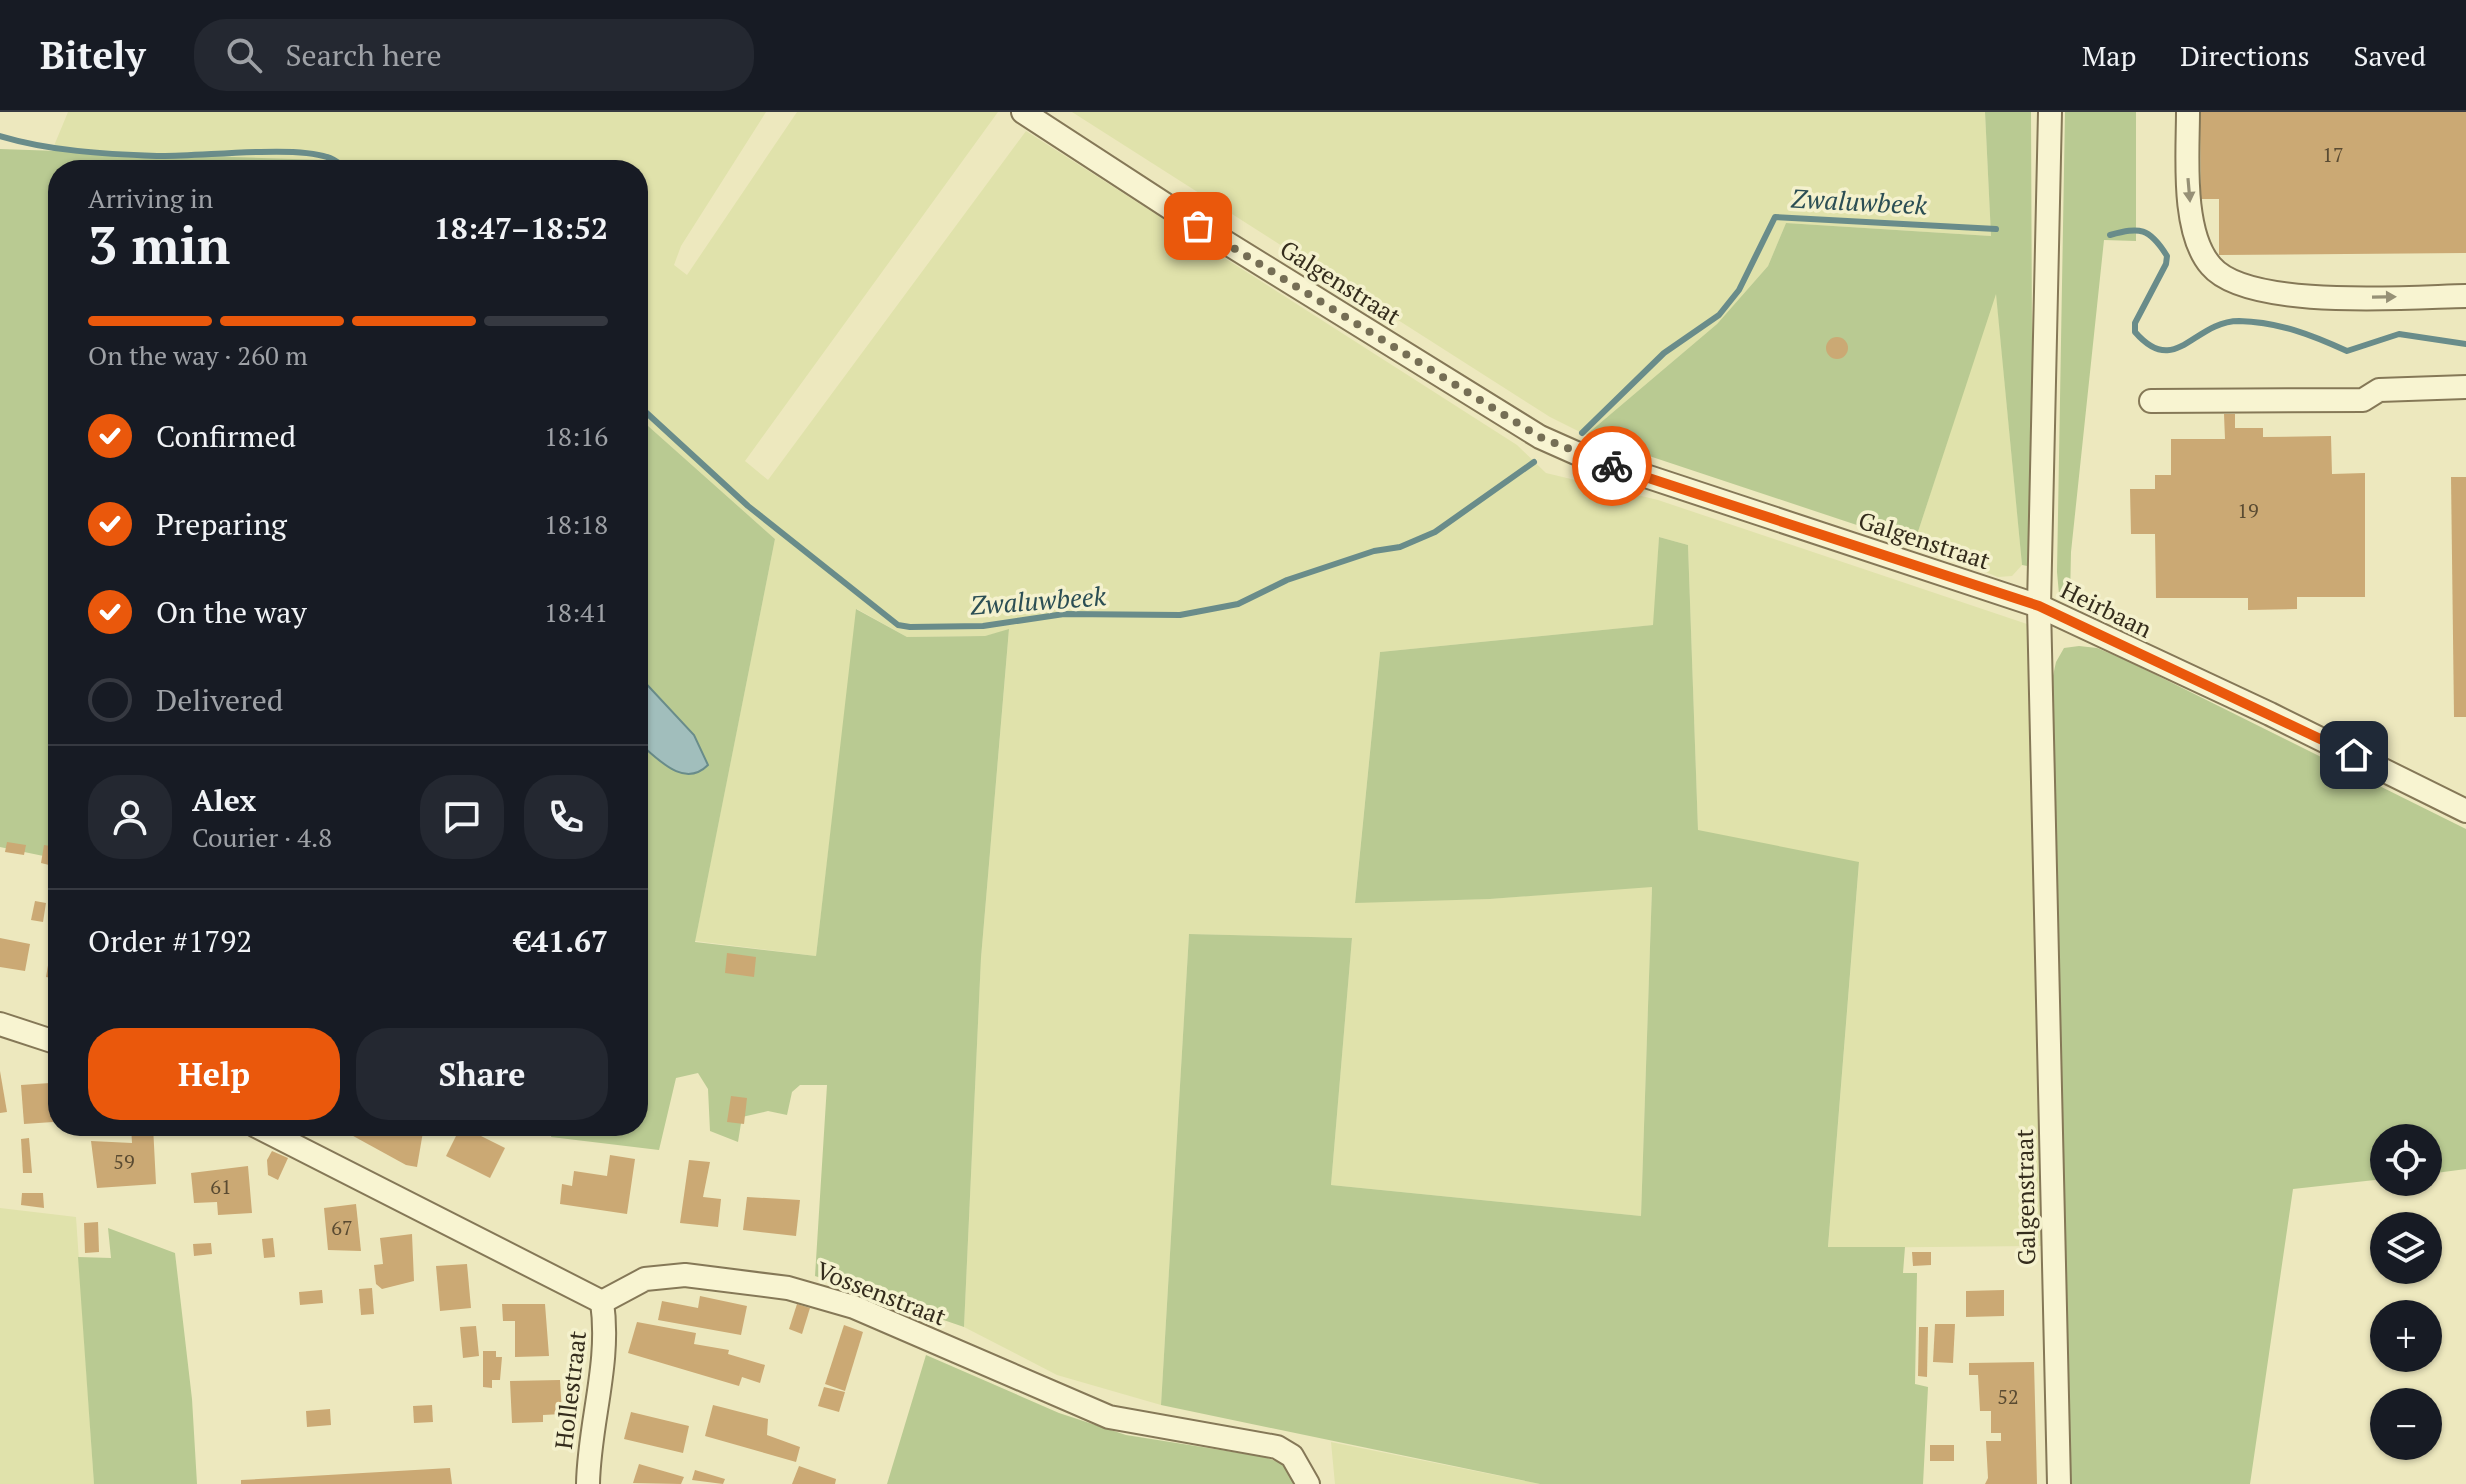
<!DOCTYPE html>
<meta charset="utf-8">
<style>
body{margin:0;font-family:"PT Serif",serif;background:#242831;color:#f1f3f6;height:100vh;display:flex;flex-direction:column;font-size:30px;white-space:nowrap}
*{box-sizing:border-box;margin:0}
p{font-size:26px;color:#9ea1a6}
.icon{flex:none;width:44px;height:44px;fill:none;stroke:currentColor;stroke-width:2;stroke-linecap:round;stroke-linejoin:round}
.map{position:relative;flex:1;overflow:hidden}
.side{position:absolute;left:48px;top:48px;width:600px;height:976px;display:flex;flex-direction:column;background:#171b24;border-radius:32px;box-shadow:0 2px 6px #0004}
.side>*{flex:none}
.tools{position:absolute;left:2370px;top:1012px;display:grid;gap:16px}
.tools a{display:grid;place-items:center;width:72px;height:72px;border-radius:50%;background:#171b24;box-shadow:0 2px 6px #0004;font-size:40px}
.pin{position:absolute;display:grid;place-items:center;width:68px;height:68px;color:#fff;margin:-34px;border-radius:16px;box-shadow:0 4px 12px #0006}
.courier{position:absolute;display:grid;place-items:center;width:80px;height:80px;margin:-40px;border:6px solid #ea580c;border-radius:50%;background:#fff;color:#222;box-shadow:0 2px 10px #0007}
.overview em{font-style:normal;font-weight:700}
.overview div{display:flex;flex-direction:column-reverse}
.overview{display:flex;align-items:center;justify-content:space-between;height:136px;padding:0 40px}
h1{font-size:52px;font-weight:700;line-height:60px}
.bar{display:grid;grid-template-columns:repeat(4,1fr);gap:12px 8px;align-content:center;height:96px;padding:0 40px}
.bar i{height:10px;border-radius:6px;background:#363941}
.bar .on{background:#ea580c}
.bar p{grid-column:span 4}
.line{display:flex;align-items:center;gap:20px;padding:0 40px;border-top:2px solid #363941}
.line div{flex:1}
.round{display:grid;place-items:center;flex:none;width:84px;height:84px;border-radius:32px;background:#242831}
ol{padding:0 40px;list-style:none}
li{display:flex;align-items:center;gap:24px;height:88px}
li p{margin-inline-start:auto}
li .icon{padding:8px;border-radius:50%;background:#ea580c;color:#fff;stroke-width:4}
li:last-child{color:#9ea1a6}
li i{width:44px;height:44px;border:4px solid #363941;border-radius:50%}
.action{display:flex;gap:16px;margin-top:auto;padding:16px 40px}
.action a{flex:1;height:92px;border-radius:32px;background:#ea580c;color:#fff;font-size:32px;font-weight:700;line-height:92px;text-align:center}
.action a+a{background:#242831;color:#f1f3f6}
header{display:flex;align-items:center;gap:48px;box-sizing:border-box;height:112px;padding:0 40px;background:#171b24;border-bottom:2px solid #363941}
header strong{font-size:38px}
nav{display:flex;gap:44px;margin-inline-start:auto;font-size:28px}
.search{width:560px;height:72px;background:#242831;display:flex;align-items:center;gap:20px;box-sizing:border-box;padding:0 28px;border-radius:32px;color:#9ea1a6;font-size:30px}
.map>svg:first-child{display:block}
.farmland{fill:#e0e2ab}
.green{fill:#b9ca92}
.water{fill:#a1bebc;stroke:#698c8a;stroke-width:2}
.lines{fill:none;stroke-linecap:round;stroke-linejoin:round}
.stream{stroke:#698c8a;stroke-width:6}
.building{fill:#cba974}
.minor-casing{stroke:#857857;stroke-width:26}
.minor{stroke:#f8f4d1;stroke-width:22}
.oneway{fill:#969076}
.done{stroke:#756e55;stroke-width:8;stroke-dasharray:0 14.4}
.route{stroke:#ea580c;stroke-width:10}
.labels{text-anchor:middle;stroke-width:7;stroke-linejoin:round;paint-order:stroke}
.number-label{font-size:20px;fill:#5a4b32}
.street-label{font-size:24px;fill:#342c1c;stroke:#f4f1cd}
.water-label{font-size:26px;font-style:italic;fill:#2b4e54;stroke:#f4f1cd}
</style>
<header>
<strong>Bitely</strong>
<div class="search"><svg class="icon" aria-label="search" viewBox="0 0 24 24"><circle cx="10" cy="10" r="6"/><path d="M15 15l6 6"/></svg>Search here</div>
<nav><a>Map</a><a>Directions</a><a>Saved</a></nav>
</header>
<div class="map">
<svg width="2466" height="1372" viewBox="0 0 2466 1372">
<rect width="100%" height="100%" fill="#ede8be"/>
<g class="farmland">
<path d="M68,0H766L681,134L674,153L687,163L797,0H998L745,349L768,368L1026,19L1517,333L1546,361L1658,388L2027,512L2041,1134L1828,1136L1859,751L1698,719L1688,433L1659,425L1654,513L1380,540L1355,790L1490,787L1652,774L1641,1104L1331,1073L1352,826L1189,822L1161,1293L1057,1263L964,1215L981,846L1009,518L985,524L907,525L857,497L816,844L695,829L775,427L638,305V58H348L323,48L51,41Z"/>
<path d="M1072,0H1985L1991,124L1786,111L1768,154L1717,212L1586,323L1550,305Z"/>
<path d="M1996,179L2022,453L2012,464L1998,465L1914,432Z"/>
<path d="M0,1096L76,1105L94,1372H0Z"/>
<path d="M1331,1330L1540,1372H1335Z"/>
</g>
<g class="green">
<path d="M1985,0H2031L2033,455L2022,453L1996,182L1914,432L1586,323L1717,212L1768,154L1786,111L1991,124Z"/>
<path d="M2065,0H2136V129L2104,128L2071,440L2070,487L2059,482L2057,460Z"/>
<path d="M0,37L323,48L348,58H58V747L0,735Z"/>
<path d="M638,305L775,427L695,830L816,844L856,497L907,525L985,524L1009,517L981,846L964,1215L815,1164L827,973H800L792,980L787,1003L768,999L742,1005L738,1030L710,1019L708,977L698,961L676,966L659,1038L551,1025L553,1014H638Z"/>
<path d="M1659,425L1688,433L1698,718L1859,750L1828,1135H1905L1903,1161H1917L1915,1272L1928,1275L1923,1372H1540L1161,1293L1189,822L1352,826L1331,1073L1641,1104L1652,775L1490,787L1355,791L1380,540L1653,513Z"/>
<path d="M2079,534L2097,536L2128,549L2466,717V1057L2428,1062V1026H2384V1067L2293,1077L2250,1372H2068L2051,573L2056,550L2064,536Z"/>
<path d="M108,1116L175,1141L192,1287L197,1372H94L78,1145L111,1146Z"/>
<path d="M926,1243L1059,1301L1126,1323L1265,1345L1281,1351L1299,1372H887Z"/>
</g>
<path class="water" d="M638,563L694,623L708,653C684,677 658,647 638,630Z"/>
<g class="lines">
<g class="stream">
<path d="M0,24C50,39 104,42 157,44C199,45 293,33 327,45C335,47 341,53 348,58"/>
<path d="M2110,123C2140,115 2149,115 2167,144L2166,152L2135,211V220C2176,267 2193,209 2239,209C2279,210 2312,223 2347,239L2399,222L2466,232"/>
<path d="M638,293L748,394L898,513L910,515L983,514L1064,502L1180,503L1238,492L1287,468L1374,439L1400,435L1435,420L1534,350"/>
<path d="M1582,321L1664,241L1719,203L1739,178L1775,105L1996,117"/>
</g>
</g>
<g class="building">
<path d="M2200,0H2466V141L2219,143V87H2201Z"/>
<circle cx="1837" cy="236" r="11"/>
<path d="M2224,302H2235V316H2263V325L2331,324L2332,362L2365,361V485H2297V497L2248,498V486H2156L2155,422H2131L2130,377H2155V363H2171V327H2225Z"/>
<path d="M2451,365H2466V605H2454Z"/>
<path d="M7,730L26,733L24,743L5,740Z"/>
<path d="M44,733L56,735L53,754L41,751Z"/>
<path d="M35,789L46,791L43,810L31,808Z"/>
<path d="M0,826L30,832L25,859L0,855Z"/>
<path d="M52,830L58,831V877L50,876L52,866L46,865Z"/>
<path d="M727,841L756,845L754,865L725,861Z"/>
<path d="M0,959L7,1000L0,1001Z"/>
<path d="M50,971L53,1010L24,1012L21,973Z"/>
<path d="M731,984L747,986L744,1012L727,1010Z"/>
<path d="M131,1014H153L156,1072L97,1076L91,1029L132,1031Z"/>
<path d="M335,1014H424L417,1055L406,1053Z"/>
<path d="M461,1014L505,1036L490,1066L446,1044Z"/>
<path d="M29,1026L32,1061H23L21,1027Z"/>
<path d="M272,1039L288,1046L278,1068L268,1063L267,1048Z"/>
<path d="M610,1043L635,1047L627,1102L560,1092L562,1072L572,1074L574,1059L607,1064Z"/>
<path d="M689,1048L710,1050L703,1085L721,1087L718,1115L680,1111Z"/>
<path d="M248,1054L252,1101L218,1103L217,1090L194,1091L191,1061Z"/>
<path d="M22,1081H43L44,1096L21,1093Z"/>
<path d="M747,1085L800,1088L796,1124L743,1118Z"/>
<path d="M356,1092L361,1139L328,1138L324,1096Z"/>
<path d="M98,1110L99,1140L85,1141L84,1111Z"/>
<path d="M412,1122L414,1169L382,1177L376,1172L374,1153L383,1152L380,1126Z"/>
<path d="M273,1126L275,1145L264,1146L262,1127Z"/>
<path d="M211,1131L212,1142L194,1144L193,1132Z"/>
<path d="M1912,1140H1931V1153L1913,1154Z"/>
<path d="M467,1152L471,1196L440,1199L436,1154Z"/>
<path d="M372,1176L374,1202L361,1203L359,1177Z"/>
<path d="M322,1178L323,1191L300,1193L299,1180Z"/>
<path d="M2004,1178V1204L1966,1205V1179Z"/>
<path d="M700,1184L747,1194L741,1223L658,1208L662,1189L698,1196Z"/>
<path d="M502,1192H545L549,1244L515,1245V1209H503Z"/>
<path d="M797,1192L810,1196L802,1222L789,1217Z"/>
<path d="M637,1210L696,1221L694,1232L729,1238L728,1242L765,1253L760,1271L742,1265L739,1274L628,1241Z"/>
<path d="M1935,1212H1955L1953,1251L1933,1250Z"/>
<path d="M844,1213L863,1220L845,1279L825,1272Z"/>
<path d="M476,1214L479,1244L463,1246L460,1215Z"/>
<path d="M1919,1215H1928L1927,1265L1918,1264Z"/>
<path d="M483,1239H496V1245H502L500,1268H492V1276L483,1275Z"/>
<path d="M2034,1250L2037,1372H1985L1988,1366L1986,1329H2001V1321H1991V1299H1980L1978,1263H1969V1251Z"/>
<path d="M560,1268L562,1302L543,1303V1310L512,1311L510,1269Z"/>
<path d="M824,1275L845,1280L839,1300L818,1294Z"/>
<path d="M432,1293L433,1310L414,1311L413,1294Z"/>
<path d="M713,1293L768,1307L767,1323L800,1335L796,1350L705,1324Z"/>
<path d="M330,1297L331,1313L307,1315L306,1299Z"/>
<path d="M631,1300L689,1314L683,1341L624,1327Z"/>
<rect x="1930" y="1333" width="24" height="16"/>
<path d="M639,1352L684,1365L681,1372L633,1371Z"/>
<path d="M799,1354L836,1367L835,1372H792Z"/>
<path d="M450,1356L452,1372H241V1368Z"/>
<path d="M695,1358L725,1367L723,1372L692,1368Z"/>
</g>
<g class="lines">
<defs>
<g id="minor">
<path d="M1023,0L1172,97L1540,325L1576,341L2039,494L2270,602L2466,699"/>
<path d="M2050,0L2039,494L2059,1372"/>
<path d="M2188,0C2188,42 2181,120 2211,154C2248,198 2410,185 2466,184"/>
<path d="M2151,289L2363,288L2379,278L2466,275"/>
<path d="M0,912L58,931"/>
<path d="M256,1014L602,1190"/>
<path d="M602,1190L645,1167L685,1163L788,1176L854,1195L1109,1305L1277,1335L1292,1344L1308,1372"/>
<path d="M588,1372C589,1311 611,1251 602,1190"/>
</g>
</defs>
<use href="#minor" class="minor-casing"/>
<use href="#minor" class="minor"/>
</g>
<defs><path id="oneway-solid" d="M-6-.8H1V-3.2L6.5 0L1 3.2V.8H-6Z" transform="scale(2)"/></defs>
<g class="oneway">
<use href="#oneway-solid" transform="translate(2189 78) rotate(85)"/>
<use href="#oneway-solid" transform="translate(2384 185) rotate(-1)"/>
</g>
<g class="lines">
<path class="done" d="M1198,114L1540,325L1612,354"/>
<path class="route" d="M1612,354L2039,494L2354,643"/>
</g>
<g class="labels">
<g class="number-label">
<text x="2333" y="50">17</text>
<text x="2248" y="406">19</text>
<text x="124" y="1057">59</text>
<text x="221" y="1082">61</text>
<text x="342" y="1123">67</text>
<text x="2008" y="1292">52</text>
</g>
<g class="street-label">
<text transform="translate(1340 171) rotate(32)" y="8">Galgenstraat</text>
<text transform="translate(1924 429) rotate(18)" y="8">Galgenstraat</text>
<text transform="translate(2106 498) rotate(26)" y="8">Heirbaan</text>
<text transform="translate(2026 1085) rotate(-91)" y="8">Galgenstraat</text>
<text transform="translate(881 1182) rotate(21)" y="8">Vossenstraat</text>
<text transform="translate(571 1278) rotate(-83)" y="8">Hollestraat</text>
</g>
<g class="water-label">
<text transform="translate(1859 90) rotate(3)" y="9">Zwaluwbeek</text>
<text transform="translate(1038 489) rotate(-4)" y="9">Zwaluwbeek</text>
</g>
</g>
</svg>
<div class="tools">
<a><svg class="icon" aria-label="locate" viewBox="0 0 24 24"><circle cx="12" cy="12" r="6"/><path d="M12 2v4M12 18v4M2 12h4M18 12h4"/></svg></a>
<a><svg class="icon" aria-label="layers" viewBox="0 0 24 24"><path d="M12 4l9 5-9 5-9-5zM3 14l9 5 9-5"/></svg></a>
<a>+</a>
<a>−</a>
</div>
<div class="pin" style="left:1198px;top:114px;background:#ea580c"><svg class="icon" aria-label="bag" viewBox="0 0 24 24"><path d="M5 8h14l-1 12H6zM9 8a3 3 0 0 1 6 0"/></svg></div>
<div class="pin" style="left:2354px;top:643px;background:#1f2937"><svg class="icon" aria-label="home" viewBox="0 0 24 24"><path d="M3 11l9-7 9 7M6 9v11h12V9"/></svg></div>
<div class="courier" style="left:1612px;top:354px"><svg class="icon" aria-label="bike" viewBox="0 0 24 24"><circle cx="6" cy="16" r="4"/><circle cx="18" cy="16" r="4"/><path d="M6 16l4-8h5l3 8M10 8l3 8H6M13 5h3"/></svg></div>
<section class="side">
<div class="overview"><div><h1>3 min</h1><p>Arriving in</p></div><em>18:47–18:52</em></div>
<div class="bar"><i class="on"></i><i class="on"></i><i class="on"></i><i></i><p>On the way · 260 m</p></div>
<ol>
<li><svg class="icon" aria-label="check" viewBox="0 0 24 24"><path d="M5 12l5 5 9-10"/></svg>Confirmed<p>18:16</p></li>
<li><svg class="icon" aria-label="check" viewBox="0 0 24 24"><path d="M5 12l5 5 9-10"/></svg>Preparing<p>18:18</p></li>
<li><svg class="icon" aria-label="check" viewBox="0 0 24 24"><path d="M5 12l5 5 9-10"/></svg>On the way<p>18:41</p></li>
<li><i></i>Delivered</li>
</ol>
<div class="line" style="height:144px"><a class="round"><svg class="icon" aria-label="person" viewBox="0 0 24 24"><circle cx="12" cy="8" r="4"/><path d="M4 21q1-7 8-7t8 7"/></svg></a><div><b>Alex</b><p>Courier · 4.8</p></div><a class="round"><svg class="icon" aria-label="chat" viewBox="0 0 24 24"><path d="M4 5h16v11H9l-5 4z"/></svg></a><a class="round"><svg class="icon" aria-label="phone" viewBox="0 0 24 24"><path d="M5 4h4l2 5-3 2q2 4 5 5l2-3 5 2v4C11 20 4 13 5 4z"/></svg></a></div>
<div class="line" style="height:104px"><div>Order #1792</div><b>€41.67</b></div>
<div class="action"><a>Help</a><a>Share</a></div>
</section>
</div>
